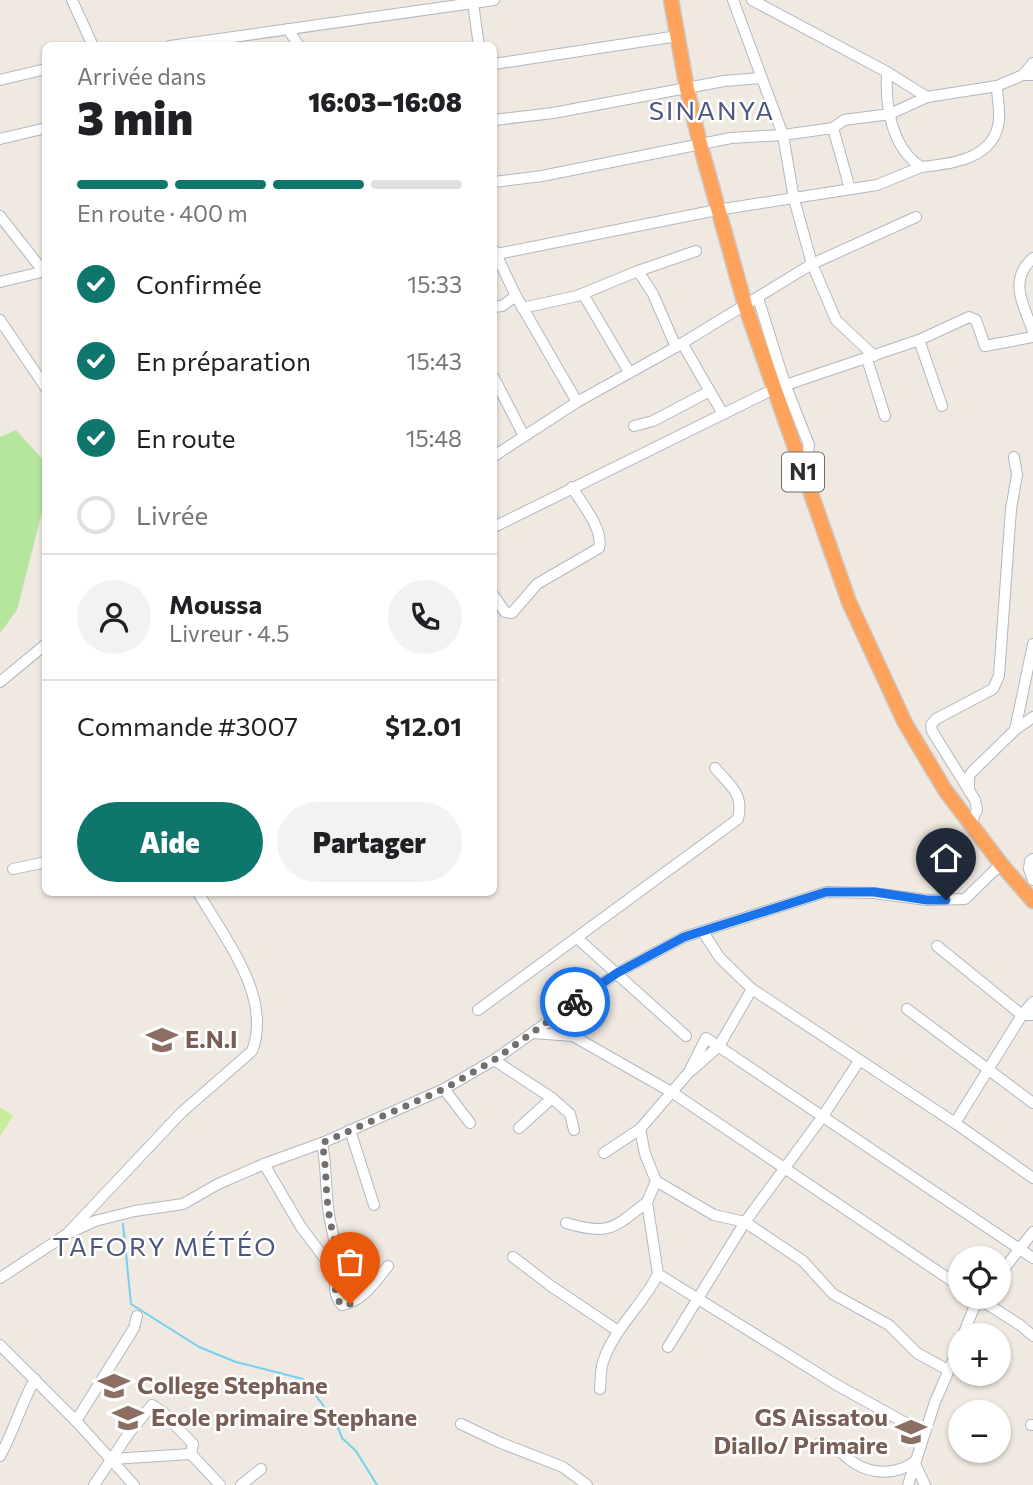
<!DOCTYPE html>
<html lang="fr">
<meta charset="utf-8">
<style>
body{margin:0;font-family:Commissioner,sans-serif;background:#f2f2f2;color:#202124;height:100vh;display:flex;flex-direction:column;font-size:26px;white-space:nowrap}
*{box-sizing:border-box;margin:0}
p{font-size:23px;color:#757577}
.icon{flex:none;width:38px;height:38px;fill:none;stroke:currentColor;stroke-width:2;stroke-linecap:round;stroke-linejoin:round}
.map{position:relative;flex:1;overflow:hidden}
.side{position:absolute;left:42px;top:42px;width:455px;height:854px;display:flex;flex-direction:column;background:#fff;border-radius:10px;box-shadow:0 2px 5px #0004}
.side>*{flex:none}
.controls{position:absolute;left:948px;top:1246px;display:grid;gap:14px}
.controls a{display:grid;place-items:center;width:63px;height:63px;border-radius:50%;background:#fff;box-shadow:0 2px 5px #0004;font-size:35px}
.pin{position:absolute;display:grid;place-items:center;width:60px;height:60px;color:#fff;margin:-72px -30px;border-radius:50% 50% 50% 0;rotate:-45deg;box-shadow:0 0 7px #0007}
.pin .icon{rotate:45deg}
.courier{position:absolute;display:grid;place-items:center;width:70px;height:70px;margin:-35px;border:5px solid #1a73e8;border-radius:50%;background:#fff;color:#222;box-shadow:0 2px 9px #0007}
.head em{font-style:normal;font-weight:800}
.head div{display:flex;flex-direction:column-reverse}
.head{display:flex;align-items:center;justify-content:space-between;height:119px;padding:0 35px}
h1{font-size:46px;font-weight:800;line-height:52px}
.bar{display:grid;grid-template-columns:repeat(4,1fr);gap:10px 7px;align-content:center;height:84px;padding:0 35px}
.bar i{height:9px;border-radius:5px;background:#e0e0e0}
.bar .current{background:#0f766e}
.bar p{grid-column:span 4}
.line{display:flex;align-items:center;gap:18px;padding:0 35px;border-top:2px solid #e0e0e0}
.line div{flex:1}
.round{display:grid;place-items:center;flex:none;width:74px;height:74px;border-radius:37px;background:#f2f2f2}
ol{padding:0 35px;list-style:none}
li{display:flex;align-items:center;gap:21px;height:77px}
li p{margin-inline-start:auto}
li .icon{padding:7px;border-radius:50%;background:#0f766e;color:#fff;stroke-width:4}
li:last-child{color:#757577}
li i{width:38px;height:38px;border:4px solid #e0e0e0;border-radius:50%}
.primary-button{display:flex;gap:14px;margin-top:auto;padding:14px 35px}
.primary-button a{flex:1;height:80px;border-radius:42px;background:#0f766e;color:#fff;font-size:28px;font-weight:800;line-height:80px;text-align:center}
.primary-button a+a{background:#f2f2f2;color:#202124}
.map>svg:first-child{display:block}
.green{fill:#b6e59e}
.pitch{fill:#c9ec9a}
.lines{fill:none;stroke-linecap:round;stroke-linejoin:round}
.stream{stroke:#75cff0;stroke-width:2}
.minor-casing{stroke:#b4b7c1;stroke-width:12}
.highway-casing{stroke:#c9c9c9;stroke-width:17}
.minor{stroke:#fff;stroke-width:10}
.highway{stroke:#ffa35c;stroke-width:14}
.done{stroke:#726f6d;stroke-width:7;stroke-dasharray:0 12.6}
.route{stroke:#1a73e8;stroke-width:9}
.labels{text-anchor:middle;stroke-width:5;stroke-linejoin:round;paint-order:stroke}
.shield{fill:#fff;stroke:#6d6d6d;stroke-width:2}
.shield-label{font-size:23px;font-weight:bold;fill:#2e2e2e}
.education-label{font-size:24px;font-weight:bold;fill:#785e54;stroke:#fff;text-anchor:start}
.neighbourhood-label{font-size:26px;letter-spacing:2px;fill:#4d5680;stroke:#fff}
</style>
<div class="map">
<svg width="1033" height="1485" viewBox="0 0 1033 1485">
<rect width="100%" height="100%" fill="#efe9e1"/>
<path class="green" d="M16,430L45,462V500L17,610L0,633V437Z"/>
<path class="pitch" d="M0,1107L13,1116L0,1136Z"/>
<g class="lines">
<path class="stream" d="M123,1224L131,1304L199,1347L236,1362L303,1379L336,1422L342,1438L356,1451L377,1485"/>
<defs>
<g id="minor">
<path d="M72,0L93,46"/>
<path d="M733,0L783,135L794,199L812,264L836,320L874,356"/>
<path d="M752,0L887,72L927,97L997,86L1023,75H1033"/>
<path d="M473,3L479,46"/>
<path d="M288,29L299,46"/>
<path d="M170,46L494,0"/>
<path d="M494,64L678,36"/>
<path d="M887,72C885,105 891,147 921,167C952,164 995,159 999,120C1000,109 997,97 997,86"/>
<path d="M1023,75L1033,63"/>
<path d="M0,80L46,69"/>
<path d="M494,120L553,113L724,81L761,78"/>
<path d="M833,128L844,120L890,114L927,97"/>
<path d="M0,139L46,128"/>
<path d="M494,182L542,176L731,138L783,135L833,128L850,189"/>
<path d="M0,216L44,272"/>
<path d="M494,250L516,296L577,402"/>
<path d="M497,254L717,210L877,185L921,167"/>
<path d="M1033,258C1008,280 1023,304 1033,331"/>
<path d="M638,271L696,251"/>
<path d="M0,282L46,271"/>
<path d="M583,294L629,372"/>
<path d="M758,298L785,384L809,445L808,451L800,463"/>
<path d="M494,307L502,306L516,296"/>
<path d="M522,308L577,296L638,271L653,294L676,347"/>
<path d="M0,320L46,388"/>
<path d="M919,340L942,406"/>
<path d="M682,343L723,414"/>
<path d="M867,359L885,416"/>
<path d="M494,378L524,436"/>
<path d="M634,426L653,421L710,391"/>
<path d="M494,456L577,402L676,347L812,264L916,217"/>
<path d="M494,527L774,389L919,340L969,317L976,320L985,346L1033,337"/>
<path d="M494,596L505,612L512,613L537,584L599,548C604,529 581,503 572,487"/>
<path d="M0,682L46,644"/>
<path d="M1015,730L1033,644"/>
<path d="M969,791V776L973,771L1015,730L1033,717"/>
<path d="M970,825L977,810L975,800L932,731L931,725L936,719L993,689L999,676L1011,509L1017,475L1014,457"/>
<path d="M1033,859L1030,861L1029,869L1033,880"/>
<path d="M13,869L46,862"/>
<path d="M703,932L720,958L752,989L955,1123L1033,1178"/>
<path d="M577,938L686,1036"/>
<path d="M937,946L1022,1015L1033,1002"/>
<path d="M907,1009L1033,1103"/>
<path d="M478,1010L738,819C744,793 731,787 715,768"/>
<path d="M533,1033L573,1036L673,1093L961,1287"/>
<path d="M494,1060L552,1098L570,1114L574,1130"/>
<path d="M692,1070L719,1046L752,989"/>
<path d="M444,1089L470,1123"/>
<path d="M955,1123L1022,1015H1033"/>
<path d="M519,1128L552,1098"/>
<path d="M350,1130L374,1205"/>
<path d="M322,1143C327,1166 325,1190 329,1214C331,1230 338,1248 337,1263C336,1277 331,1294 342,1305C363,1301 375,1282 388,1266"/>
<path d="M604,1153L640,1129"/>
<path d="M264,1164L301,1227L335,1272"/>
<path d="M656,1181L714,1215L745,1222L803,1261L833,1294L889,1325L917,1353L948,1370"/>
<path d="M566,1223C609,1236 614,1228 647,1202"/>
<path d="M67,1234L95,1221L135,1211L183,1204L218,1184L264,1164L322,1143L444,1089L494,1060L617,973L684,937L826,892L874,893L927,900L965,899L1001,864"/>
<path d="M513,1257L551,1286L618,1331"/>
<path d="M999,1275L1033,1232"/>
<path d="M0,1278L67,1234L181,1113L252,1051C273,997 224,938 198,892"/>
<path d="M976,1297L1020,1325L1033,1336"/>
<path d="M963,1335L973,1310L982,1297"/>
<path d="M0,1345L76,1421L134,1485"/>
<path d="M668,1347L745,1222L823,1116L859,1061"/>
<path d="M600,1389C601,1380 600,1370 603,1362C614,1328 643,1305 658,1274"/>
<path d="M76,1421L134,1328L137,1316"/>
<path d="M461,1424L501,1443L563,1467L587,1485"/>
<path d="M1031,1425H1033"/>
<path d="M924,1433L835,1384L658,1274L647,1202L656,1181L645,1154L640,1129L689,1072L706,1038L1033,1258"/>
<path d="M818,1444C842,1446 838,1453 856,1464C874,1475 898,1474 914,1462L925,1485"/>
<path d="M0,1456C14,1431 21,1404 35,1379"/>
<path d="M112,1459L191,1454L220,1485"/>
<path d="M94,1485L129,1433L152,1405L163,1412L193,1444L191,1454"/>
<path d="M241,1485L261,1469"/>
<path d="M908,1485L935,1402L961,1342"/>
</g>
<path id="highway" d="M671,0L687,89L700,144L745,305L849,602L905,723L945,790L1001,864L1033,901"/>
</defs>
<use href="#minor" class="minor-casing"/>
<use href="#highway" class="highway-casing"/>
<use href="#minor" class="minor"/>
<use href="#highway" class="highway"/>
</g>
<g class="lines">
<path class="done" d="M350,1304L342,1305C331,1294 337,1277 337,1263C338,1248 331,1230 329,1214C325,1190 327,1167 322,1143L444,1089L494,1060L575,1002"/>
<path class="route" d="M575,1002L617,973L684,937L826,892H874L927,900H946"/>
</g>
<defs>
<symbol id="university-bare" viewBox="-9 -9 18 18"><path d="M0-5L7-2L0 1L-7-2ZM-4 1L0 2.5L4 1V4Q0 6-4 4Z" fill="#8d6e63" stroke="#fff" stroke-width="2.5" paint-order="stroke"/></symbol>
<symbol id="school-bare" viewBox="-9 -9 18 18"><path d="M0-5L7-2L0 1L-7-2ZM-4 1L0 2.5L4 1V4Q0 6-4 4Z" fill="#8d6e63" stroke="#fff" stroke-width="2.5" paint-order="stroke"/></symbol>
</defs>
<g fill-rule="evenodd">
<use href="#university-bare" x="140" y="1018" width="44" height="44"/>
<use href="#university-bare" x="92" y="1364" width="44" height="44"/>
<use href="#school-bare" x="106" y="1396" width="44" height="44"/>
<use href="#school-bare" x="889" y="1410" width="44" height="44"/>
</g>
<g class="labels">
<rect class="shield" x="782" y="452.5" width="42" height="39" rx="5"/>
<g class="shield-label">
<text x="803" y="480">N1</text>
</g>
<g class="education-label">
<text x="185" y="1048">E.N.I</text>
<text x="137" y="1394">College Stephane</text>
<text x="151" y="1426">Ecole primaire Stephane</text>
<text x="888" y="1426" text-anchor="end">GS Aissatou<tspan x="888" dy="28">Diallo/ Primaire</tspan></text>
</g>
<g class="neighbourhood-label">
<text x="712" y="120">SINANYA</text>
<text x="165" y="1256">TAFORY MÉTÉO</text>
</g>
</g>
</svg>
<div class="controls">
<a><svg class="icon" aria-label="locate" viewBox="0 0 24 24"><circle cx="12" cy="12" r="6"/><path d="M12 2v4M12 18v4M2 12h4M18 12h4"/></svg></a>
<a>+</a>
<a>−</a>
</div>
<div class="pin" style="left:350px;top:1304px;background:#ea580c"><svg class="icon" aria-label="bag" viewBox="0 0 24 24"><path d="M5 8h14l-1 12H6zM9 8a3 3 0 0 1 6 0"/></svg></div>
<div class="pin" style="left:946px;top:900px;background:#1f2937"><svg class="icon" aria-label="home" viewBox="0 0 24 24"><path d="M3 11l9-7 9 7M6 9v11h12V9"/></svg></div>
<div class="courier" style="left:575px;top:1002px"><svg class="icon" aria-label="bike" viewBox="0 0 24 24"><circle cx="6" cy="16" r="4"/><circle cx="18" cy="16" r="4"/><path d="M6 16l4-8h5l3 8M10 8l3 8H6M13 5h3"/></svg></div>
<section class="side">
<div class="head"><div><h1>3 min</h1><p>Arrivée dans</p></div><em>16:03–16:08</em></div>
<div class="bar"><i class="current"></i><i class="current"></i><i class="current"></i><i></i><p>En route · 400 m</p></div>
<ol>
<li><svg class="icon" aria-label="check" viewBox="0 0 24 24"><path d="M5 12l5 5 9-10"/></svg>Confirmée<p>15:33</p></li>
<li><svg class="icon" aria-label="check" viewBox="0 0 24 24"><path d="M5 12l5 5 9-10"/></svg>En préparation<p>15:43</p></li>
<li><svg class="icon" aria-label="check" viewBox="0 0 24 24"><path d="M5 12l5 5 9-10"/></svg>En route<p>15:48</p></li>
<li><i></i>Livrée</li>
</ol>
<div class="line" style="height:126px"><a class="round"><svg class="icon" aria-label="person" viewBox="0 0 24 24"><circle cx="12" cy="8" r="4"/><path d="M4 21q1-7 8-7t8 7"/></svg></a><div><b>Moussa</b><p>Livreur · 4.5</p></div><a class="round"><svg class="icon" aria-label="phone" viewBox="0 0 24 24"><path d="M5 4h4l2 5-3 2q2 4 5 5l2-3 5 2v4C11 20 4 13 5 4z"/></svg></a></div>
<div class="line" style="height:91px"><div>Commande #3007</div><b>$12.01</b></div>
<div class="primary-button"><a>Aide</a><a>Partager</a></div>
</section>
</div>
